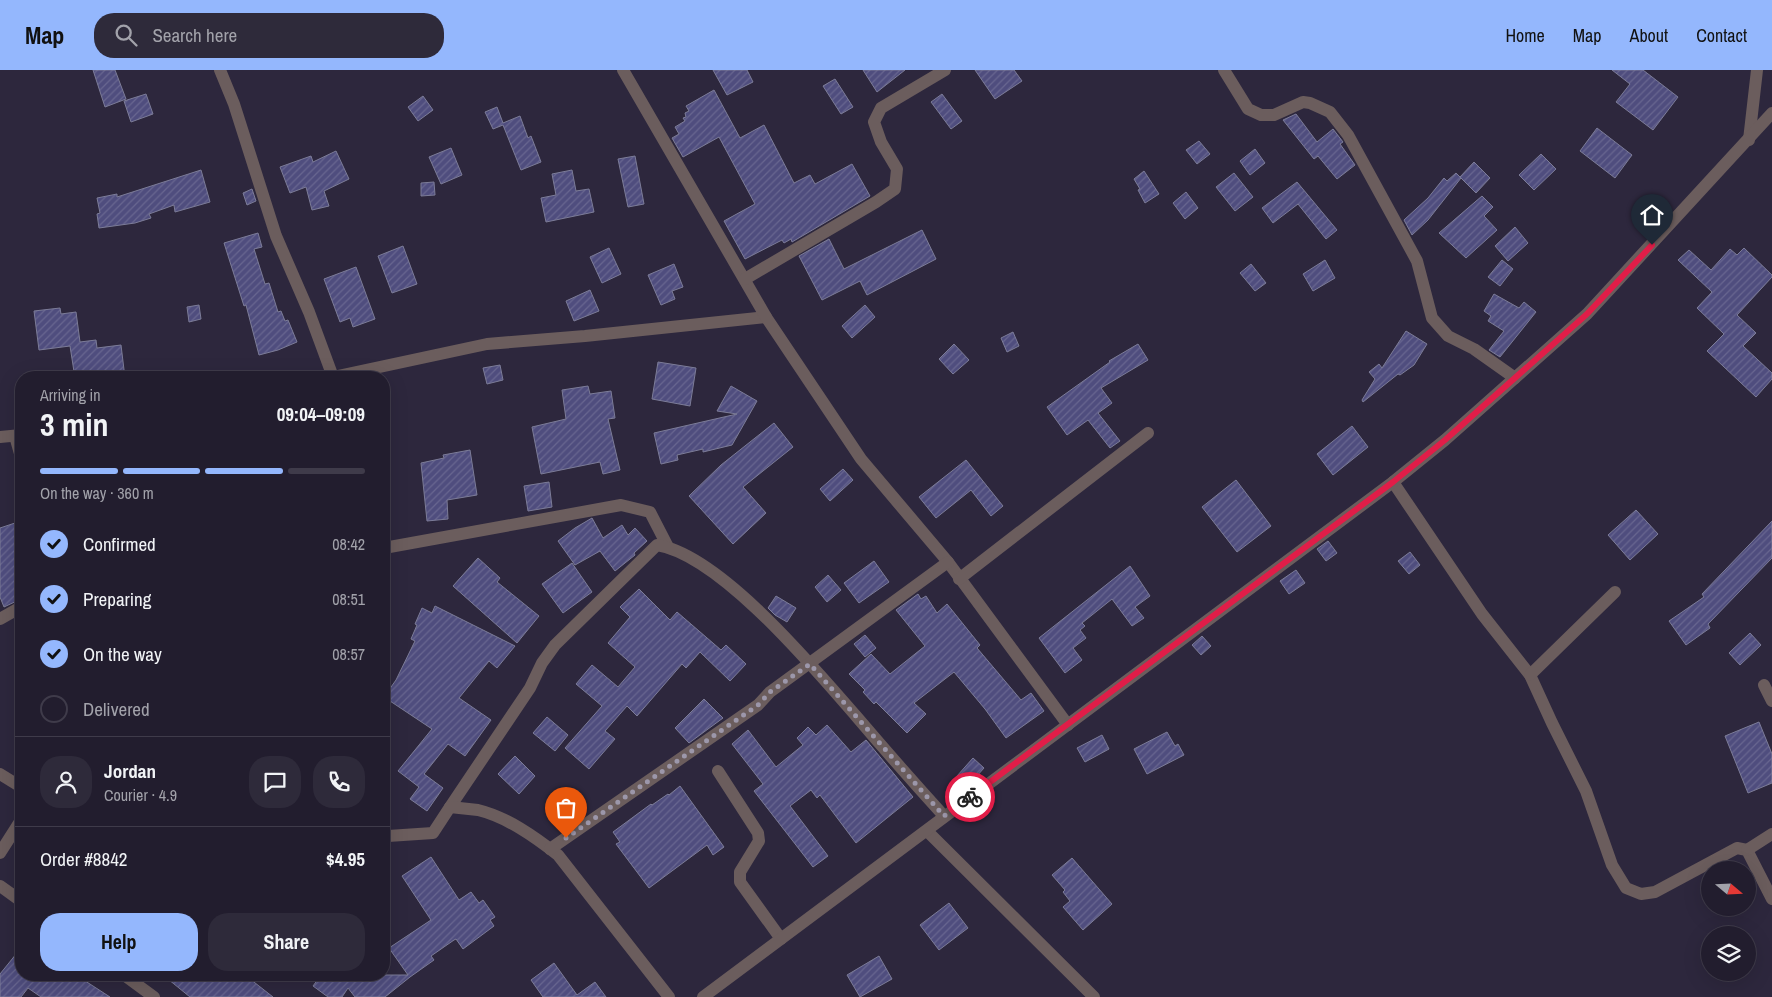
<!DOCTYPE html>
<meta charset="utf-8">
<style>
body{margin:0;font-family:"Archivo Narrow",sans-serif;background:#2e2a3a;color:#f1f3f6;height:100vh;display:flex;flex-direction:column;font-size:19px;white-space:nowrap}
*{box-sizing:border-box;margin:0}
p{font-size:16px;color:#a2a2aa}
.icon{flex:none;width:28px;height:28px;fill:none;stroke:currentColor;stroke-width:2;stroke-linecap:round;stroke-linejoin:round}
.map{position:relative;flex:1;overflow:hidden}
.sheet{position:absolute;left:15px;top:301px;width:375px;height:610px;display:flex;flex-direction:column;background:#221d2e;border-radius:20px;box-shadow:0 5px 20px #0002,0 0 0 1px #3f3b4a}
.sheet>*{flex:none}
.needle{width:32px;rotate:109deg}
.buttons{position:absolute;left:1701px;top:791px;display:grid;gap:10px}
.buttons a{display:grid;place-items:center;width:55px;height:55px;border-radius:50%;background:#221d2e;box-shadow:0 5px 20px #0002,0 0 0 1px #3f3b4a;font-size:25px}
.pin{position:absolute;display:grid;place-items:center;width:42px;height:42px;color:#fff;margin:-51px -21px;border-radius:50% 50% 50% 0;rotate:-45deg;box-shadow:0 0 5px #0007}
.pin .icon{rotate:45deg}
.courier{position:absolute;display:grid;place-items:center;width:50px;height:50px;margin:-25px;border:4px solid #e11d48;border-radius:50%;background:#fff;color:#222;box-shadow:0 1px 6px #0007}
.headline em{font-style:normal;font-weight:700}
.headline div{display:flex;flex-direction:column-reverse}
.headline{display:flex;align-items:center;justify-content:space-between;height:85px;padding:0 25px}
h1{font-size:32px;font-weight:700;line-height:38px}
.bar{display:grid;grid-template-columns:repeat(4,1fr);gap:8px 5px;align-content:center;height:60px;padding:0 25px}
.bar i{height:6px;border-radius:4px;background:#3f3b4a}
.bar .active{background:#94b7fd}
.bar p{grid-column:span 4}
.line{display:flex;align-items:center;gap:12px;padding:0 25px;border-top:1px solid #3f3b4a}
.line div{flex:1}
.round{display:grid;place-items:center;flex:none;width:52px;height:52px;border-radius:20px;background:#2e2a3a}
ol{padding:0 25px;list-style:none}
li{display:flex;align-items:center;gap:15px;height:55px}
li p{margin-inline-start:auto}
li .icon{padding:5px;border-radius:50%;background:#94b7fd;color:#111;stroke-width:4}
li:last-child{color:#a2a2aa}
li i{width:28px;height:28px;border:2px solid #3f3b4a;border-radius:50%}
.button{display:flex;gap:10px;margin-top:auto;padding:10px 25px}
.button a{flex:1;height:58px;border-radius:20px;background:#94b7fd;color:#111;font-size:20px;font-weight:700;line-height:58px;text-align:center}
.button a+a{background:#2e2a3a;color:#f1f3f6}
header{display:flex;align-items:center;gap:30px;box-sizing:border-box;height:70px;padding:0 25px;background:#94b7fd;color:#111}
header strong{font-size:24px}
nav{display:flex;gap:28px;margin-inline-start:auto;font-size:18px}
.search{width:350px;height:45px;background:#2e2a3a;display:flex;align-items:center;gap:12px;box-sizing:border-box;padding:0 18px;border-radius:20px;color:#a2a2aa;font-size:19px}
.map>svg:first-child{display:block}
.building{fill:url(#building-hatch);stroke:#7c7c98}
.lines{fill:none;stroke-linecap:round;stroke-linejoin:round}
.minor{stroke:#6b5d5d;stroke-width:12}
.done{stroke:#9c97aa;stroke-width:5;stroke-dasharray:0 9}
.route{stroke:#e11d48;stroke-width:6}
</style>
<header>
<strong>Map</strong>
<div class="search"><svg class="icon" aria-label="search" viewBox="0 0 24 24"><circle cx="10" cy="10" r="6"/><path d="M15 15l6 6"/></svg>Search here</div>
<nav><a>Home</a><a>Map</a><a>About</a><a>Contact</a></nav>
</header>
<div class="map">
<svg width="1772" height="927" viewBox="0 0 1772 927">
<defs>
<pattern id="building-hatch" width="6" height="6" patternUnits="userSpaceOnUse" patternTransform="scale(1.25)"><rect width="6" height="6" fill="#4f4d7e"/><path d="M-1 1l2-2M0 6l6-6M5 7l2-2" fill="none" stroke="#686690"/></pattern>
</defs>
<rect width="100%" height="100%" fill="#2d273d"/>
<g class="building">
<path d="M93,0H115L126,29L105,37Z"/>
<path d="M713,0H747L753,12L727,25Z"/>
<path d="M863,0H905L877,22Z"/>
<path d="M975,0H1014L1022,11L995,29Z"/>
<path d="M1612,0H1643L1678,27L1653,60L1616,32L1630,14Z"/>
<path d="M835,9L853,37L841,44L823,16Z"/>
<path d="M714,20L740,68L764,55L794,113L810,105L815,114L852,94L870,126L792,172L791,169L784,173L782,170L745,189L724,151L755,134L719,67L683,87L672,68L679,64L675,57L685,51L683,48L686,47L685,43L689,41L686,36Z"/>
<path d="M146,24L153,44L131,52L124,31Z"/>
<path d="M942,24L962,51L951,59L931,32Z"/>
<path d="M423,26L433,40L418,51L408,37Z"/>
<path d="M497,37L503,53L520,46L528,68L531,66L541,92L521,100L503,55L493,59L485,42Z"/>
<path d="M1296,44L1317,72L1333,59L1343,72L1340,74L1355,95L1337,109L1318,86L1314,89L1283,50Z"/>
<path d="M1597,58L1632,85L1615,108L1580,81Z"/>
<path d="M1199,71L1210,84L1197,94L1186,80Z"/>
<path d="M451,78L462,105L441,114L429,87Z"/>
<path d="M1255,79L1265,93L1250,105L1240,91Z"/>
<path d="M336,81L349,109L324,121L329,136L312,140L306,117L290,123L280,97L311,86L313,92Z"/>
<path d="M1541,84L1556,99L1534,120L1519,105Z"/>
<path d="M635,86L644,134L628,137L618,89Z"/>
<path d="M1474,92L1490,108L1476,123L1460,107Z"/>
<path d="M201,100L210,132L175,142L174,135L149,144L151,148L135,153L99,158L97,144L100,143L97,128L117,124V127Z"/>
<path d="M572,100L576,121L589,119L594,142L546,152L541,128L556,125L552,104Z"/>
<path d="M1144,101L1159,124L1145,133L1138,120L1140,119L1134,109Z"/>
<path d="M1234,103L1253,127L1235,141L1216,117Z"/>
<path d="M1456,103L1461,108L1428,150L1412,165L1404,150L1428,128L1444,108L1447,111Z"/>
<path d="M434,112L435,125L421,126V113Z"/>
<path d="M1297,112L1337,160L1326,169L1298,134L1273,153L1262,138Z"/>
<path d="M252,119L256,131L247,135L243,123Z"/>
<path d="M1186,122L1198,138L1185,149L1173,133Z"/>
<path d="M1482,126L1493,137L1484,146L1497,160L1466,188L1439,163Z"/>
<path d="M1515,157L1528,173L1508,191L1495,176Z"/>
<path d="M922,160L936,189L867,225L860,211L822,230L799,186L829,169L844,199Z"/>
<path d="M258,163L262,177L254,179L265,214L269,213L278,242L281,241L285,251L288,250L297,272L278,280L259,285L246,235L244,236L224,173Z"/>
<path d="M403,176L417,214L392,223L378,186Z"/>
<path d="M609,178L621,204L602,213L590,187Z"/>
<path d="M1744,178L1772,205V207L1737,245L1756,263L1743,276L1772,303V309L1756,327L1707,281L1724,264L1697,238L1712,222L1678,190L1689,180L1711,200L1730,179L1737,185Z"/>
<path d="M1325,190L1335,208L1313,221L1303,204Z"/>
<path d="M1502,190L1513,199L1500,216L1488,207Z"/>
<path d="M674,194L683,217L672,221L675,229L661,235L648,205Z"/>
<path d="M1251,194L1266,213L1255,221L1240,203Z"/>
<path d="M356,197L375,249L353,257L350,248L340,252L324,209Z"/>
<path d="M590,220L599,241L574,251L566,231Z"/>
<path d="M1494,224L1519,238L1524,232L1536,242L1500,287L1489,280L1504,261L1488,251L1491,246L1484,241Z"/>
<path d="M199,235L201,249L189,252L187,237Z"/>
<path d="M865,235L875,247L852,268L842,256Z"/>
<path d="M60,238L61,244L76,242L80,272L96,270L97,278L121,275L125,308H75L70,276L39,280L34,241Z"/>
<path d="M1406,261L1427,274L1414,295L1400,305L1398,304L1363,332L1362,330L1375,309L1369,302L1379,294L1382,298Z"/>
<path d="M1013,262L1019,276L1007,282L1001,268Z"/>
<path d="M954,274L969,290L953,304L939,289Z"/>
<path d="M1138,274L1148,290L1101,318L1112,333L1098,343L1120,371L1110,378L1088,350L1067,365L1047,337L1110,292L1109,291Z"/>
<path d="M658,292L696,298L690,336L652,329Z"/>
<path d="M500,295L503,310L487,314L483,298Z"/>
<path d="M588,316L590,324L611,321L615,348L608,349L620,400L603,404L600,392L541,404L532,357L566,349L562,320Z"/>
<path d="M731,316L757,331L732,375L703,382V379L677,385L678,390L661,394L654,363L737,344L717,341Z"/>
<path d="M774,353L793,377L743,417L766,443L733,474L689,426L721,395Z"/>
<path d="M1352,356L1368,377L1333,405L1317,384Z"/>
<path d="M470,380L477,425L447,430L448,449L427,451L421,393L444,388L443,385Z"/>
<path d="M966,390L1003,436L991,446L971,420L936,448L919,427Z"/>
<path d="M843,399L853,410L830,431L820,419Z"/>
<path d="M1236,410L1271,456L1237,482L1202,437Z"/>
<path d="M549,412L552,437L528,441L524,416Z"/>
<path d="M1636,440L1658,464L1630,490L1608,465Z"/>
<path d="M592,448L603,468L622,455L628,465L635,458L647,471L634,483L635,485L615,501L600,481L575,495L558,471L575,458Z"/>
<path d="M21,451V529L4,537L0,527V458Z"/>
<path d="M1772,451V488L1708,554L1710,558L1686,575L1669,551L1704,527L1702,524Z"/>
<path d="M1328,471L1337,483L1326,491L1317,479Z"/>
<path d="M1410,482L1420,495L1409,504L1398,491Z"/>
<path d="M478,488L500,508L497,512L539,546L517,573L453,516Z"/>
<path d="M874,491L889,512L859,533L844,513Z"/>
<path d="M572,493L592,522L563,543L542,514Z"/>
<path d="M1130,496L1150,526L1135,537L1144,548L1132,556L1112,529L1082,553L1085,556L1080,560L1086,568L1073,578L1082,590L1065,603L1039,568Z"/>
<path d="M1296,500L1305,513L1289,524L1280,511Z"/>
<path d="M828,505L841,520L827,532L815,517Z"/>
<path d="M639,519L670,550L677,542L721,580L726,575L746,594L730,611L700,582L686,598L682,594L637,646L627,636L605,661L615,669L589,699L565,678L602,636L576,614L592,595L618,617L635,597L608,573L630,547L620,537Z"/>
<path d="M918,524L921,529L926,526L937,543L947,534L980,575L977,578L1021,630L1031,623L1044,641L1006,668L985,639L954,602L914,633L926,644L907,663L876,632L874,634L863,622L865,620L849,604L871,584L890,604L925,576L896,540Z"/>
<path d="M776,526L796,538L787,552L775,545L768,538Z"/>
<path d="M435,536L515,576L497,598L489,591L459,628L491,650L465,686L448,674L424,704L443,718L427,741L410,729L419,717L398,701L432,659L384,627L396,610L415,571L411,569L417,555L415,554L422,538L432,543Z"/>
<path d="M1750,563L1761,575L1740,595L1729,583Z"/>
<path d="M865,565L876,578L865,587L854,574Z"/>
<path d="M1202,566L1211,576L1201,585L1192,575Z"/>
<path d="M704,629L723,648L689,673L675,658Z"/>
<path d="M547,647L568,665L555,681L533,663Z"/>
<path d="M1759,652L1772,684V713L1748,723L1725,666Z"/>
<path d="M827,655L851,682L866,670L913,727L856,773L820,725L817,728L811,720L790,736L828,786L813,797L754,721L763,714L732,674L748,660L776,697L803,675L797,668L808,657L816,665Z"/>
<path d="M1167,662L1175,676L1178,674L1184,685L1147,704L1134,679Z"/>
<path d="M1102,665L1109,679L1085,692L1077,678Z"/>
<path d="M515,686L535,706L519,724L498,704Z"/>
<path d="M973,688L984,698L968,716L957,706Z"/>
<path d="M680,716L724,777L713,785L707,775L649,818L616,774L620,772L613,762L651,734L652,735L668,724L669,725Z"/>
<path d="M431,787L459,830L471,822L479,833L483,830L495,847L490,850L494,856L463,879L456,869L454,870L431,886L434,890L410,907L385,927H355L348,918L342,927H328L313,916L321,905H408L389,878L431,850L402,806Z"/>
<path d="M1072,788L1112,834L1083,860L1063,837L1070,831L1063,822L1065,820L1052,805Z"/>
<path d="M949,833L968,858L939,880L920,855Z"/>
<path d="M21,878V905H76L110,927H41L28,918L21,927H0V904Z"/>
<path d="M879,886L892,909L860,927L847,905Z"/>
<path d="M554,893L577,925L595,912L606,927H543L531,910Z"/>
<path d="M163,905H245L273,927H190Z"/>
</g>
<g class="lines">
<g class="minor">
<path d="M220,0L234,34L276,166L309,242L333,307L487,274L585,266L766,247"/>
<path d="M623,0L766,247L861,389L948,492L1068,655"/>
<path d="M1224,0L1248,39L1261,45H1274L1303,32L1310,33L1330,42L1348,65L1417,191L1432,248L1448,266L1474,279L1515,308"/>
<path d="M1749,70L1757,0"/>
<path d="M745,209L876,132L895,119L897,99L881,72L874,52L881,38L945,0"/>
<path d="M15,366L21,387"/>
<path d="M0,367L21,365"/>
<path d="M1393,412L1482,544L1530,605L1552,653L1586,721L1612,795L1626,818L1641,824L1655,822L1737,778L1747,780L1772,829"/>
<path d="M384,478L621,435L650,442L668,477"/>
<path d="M959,509L1148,363"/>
<path d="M0,549L21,537"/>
<path d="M1530,605L1615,522"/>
<path d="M1764,615L1772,631"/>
<path d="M718,701L758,763L759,771L740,802V812L781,869"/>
<path d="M0,704L21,717"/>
<path d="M450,737L530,618L542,593L555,575L657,475C720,485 814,598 856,646C885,680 914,713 944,746"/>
<path d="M927,761L1094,927"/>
<path d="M384,763L388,766L433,763L450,737C459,738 469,739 478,740C507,747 535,767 558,785L669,927"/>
<path d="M550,779L758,635L770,622L948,492"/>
<path d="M1747,780L1772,764"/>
<path d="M0,783L21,750"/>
<path d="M0,816L21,831"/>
<path d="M124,905L154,927"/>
<path d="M703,927L1393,412L1445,370L1587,244L1772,43"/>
</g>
</g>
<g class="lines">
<path class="done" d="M566,768L758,635L770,622L810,594L944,746L970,727"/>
<path class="route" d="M970,727L1393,412L1445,370L1587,244L1652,175"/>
</g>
</svg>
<div class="buttons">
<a><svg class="needle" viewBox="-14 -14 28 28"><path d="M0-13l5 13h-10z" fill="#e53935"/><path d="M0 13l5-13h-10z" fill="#a2a2aa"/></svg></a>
<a><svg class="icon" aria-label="layers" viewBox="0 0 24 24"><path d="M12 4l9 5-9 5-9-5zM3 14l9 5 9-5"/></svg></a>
</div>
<div class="pin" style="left:566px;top:768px;background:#ea580c"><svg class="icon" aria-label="bag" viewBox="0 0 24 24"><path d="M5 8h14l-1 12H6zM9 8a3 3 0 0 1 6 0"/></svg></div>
<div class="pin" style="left:1652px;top:175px;background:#1f2937"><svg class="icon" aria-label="home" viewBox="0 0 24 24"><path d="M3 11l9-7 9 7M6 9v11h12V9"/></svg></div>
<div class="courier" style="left:970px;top:727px"><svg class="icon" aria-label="bike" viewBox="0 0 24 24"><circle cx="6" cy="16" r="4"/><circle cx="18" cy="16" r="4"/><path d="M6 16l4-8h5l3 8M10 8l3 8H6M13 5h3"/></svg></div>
<section class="sheet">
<div class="headline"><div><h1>3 min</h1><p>Arriving in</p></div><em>09:04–09:09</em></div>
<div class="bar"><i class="active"></i><i class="active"></i><i class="active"></i><i></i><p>On the way · 360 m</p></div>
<ol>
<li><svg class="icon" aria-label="check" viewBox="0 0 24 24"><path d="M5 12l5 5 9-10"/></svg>Confirmed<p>08:42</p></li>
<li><svg class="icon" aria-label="check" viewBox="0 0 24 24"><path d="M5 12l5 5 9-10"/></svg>Preparing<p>08:51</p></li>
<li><svg class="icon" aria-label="check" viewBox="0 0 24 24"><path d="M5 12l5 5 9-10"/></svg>On the way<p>08:57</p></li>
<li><i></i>Delivered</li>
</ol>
<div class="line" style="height:90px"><a class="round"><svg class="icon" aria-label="person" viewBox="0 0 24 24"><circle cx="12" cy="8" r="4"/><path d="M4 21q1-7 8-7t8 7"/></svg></a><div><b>Jordan</b><p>Courier · 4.9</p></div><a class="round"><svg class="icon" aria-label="chat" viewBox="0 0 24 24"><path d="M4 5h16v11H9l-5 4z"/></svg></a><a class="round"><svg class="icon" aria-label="phone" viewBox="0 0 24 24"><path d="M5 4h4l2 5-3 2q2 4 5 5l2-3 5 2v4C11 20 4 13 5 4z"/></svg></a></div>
<div class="line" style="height:65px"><div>Order #8842</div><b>$4.95</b></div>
<div class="button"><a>Help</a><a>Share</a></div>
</section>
</div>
